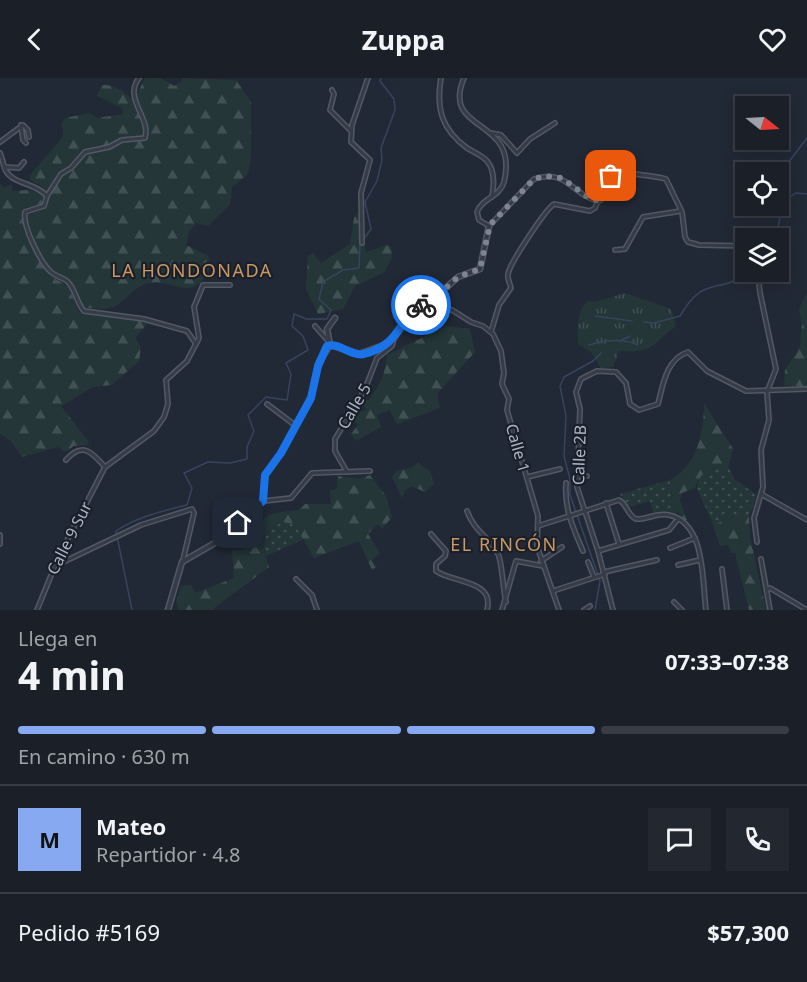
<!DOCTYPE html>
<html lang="es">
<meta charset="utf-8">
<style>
body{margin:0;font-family:"Noto Sans",sans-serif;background:#232730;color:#f1f3f6;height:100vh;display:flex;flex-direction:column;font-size:22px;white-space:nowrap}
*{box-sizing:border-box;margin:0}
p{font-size:20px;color:#9fa2a8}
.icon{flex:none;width:33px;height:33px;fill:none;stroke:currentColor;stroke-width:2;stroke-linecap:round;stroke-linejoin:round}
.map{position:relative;height:532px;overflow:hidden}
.drawer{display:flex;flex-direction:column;background:#1a1f28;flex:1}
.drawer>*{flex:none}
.needle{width:39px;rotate:108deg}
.controls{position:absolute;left:735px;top:18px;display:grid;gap:12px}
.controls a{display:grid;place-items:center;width:54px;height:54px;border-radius:0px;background:#1a1f28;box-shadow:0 3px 15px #0003,0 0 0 2px #383d45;font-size:30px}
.pin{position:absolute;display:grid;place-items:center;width:51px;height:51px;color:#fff;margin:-26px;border-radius:12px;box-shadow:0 3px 9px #0006}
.courier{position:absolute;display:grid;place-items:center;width:60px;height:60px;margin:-30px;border:4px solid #1a73e8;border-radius:50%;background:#fff;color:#222;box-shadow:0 2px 8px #0007}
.summary em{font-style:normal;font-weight:700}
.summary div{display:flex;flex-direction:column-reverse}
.summary{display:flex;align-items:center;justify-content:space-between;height:102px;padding:0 18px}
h1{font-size:39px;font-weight:700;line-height:45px}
.bar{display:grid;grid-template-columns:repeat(4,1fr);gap:9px 6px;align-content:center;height:72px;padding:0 18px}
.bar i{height:8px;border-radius:4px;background:#383d45}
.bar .current{background:#87a9f1}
.bar p{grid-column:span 4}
.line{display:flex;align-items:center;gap:15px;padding:0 18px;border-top:2px solid #383d45}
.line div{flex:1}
.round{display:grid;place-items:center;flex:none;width:63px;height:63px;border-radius:0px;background:#232730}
header{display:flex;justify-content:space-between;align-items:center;height:78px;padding:0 18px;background:#1a1f28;font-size:27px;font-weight:700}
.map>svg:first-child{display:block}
.grass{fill:url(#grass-dots)}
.forest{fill:url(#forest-firs)}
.park{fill:url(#park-tufts)}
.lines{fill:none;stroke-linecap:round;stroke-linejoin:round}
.stream{stroke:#36445d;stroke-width:1.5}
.minor-casing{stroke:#525965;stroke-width:6}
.tertiary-casing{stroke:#525965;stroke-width:7}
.minor{stroke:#353b47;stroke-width:3}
.tertiary{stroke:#353b47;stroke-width:4}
.done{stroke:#7e8592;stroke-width:6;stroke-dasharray:0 10.8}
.route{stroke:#1a73e8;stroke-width:8}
.labels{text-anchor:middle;stroke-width:4.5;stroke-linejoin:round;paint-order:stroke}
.street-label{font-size:16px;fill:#afb6c3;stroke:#1a202b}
.neighbourhood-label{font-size:18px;letter-spacing:1.5px;fill:#cc9762;stroke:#1a202b}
</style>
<header><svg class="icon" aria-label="back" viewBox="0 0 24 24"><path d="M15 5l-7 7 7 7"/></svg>Zuppa<svg class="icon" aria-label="heart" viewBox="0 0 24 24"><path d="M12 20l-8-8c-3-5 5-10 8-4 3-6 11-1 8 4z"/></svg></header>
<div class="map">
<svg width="807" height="532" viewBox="0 0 807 532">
<defs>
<pattern id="grass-dots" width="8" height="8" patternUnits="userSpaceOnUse" patternTransform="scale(1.5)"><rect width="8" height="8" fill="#243638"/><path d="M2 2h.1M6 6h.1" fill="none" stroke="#415153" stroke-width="1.8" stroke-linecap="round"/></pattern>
<pattern id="forest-firs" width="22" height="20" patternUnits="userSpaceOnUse" patternTransform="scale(1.5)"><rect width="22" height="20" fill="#243638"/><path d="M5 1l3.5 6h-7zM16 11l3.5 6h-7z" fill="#415153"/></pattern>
<pattern id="park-tufts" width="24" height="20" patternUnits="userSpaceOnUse" patternTransform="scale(1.5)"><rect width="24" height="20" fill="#243638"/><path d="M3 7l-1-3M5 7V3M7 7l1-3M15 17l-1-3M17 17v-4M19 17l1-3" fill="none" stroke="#415153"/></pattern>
</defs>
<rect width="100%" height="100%" fill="#222936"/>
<g class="grass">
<path d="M713,389L729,390L735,402L757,417L749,438H734L713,447L697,410L700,397Z"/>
<path d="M670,402L674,438L654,436L650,423L629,429L620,416Z"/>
<path d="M281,444L295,446L304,461L266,478C260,459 266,455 281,444Z"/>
</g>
<g class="forest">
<path d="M145,0H160L174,8L181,4L183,0L236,2L251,24V78L248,96L232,109L230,127L211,145L208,148L196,145L189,154L186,167L207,177L211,185C195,230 174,199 148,205C134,208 125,224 113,229C105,232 93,230 84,230L79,225L68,201L49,190L35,163L26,138L44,131L50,117L42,108L30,102V97L63,59L62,45L65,40L89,35L97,40L123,36L122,30L97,18L102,7C113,6 128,14 133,24Z"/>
<path d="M0,105L4,110L12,106V113L29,112L44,117V123L41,127L21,134L38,181L51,198L69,209L79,234L149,244L135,260L141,269L139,283L112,307L93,309L61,328L89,364L88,367L74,368L65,374L58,369L22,379L10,362L0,356Z"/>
<path d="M358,135L366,174L387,167L391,169L392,179L385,194L355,208L343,231L318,236L306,211L308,178L313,175L321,185L350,166L354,140Z"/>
<path d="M807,215V309L784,307L785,292L800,268L802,246L799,231Z"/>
<path d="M446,248L470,251L475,274L437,316L440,330L397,346L390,332L377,337L381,349L356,363L351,356L359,346L351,343L358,332L362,334L366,331L362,325L365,321L369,322C379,308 386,296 387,277Z"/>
<path d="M704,325L733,371L728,390C710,389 702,392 695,410L682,415L680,422L687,442H682L678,433L674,438L670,402C698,387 704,353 704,325Z"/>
<path d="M418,385L430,393L434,406L425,414L411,408L405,413L402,420L392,399L396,393L413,389Z"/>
<path d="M370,397L386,418L392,439L382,451L378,446L368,456L380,475L372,482L377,489L372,492L359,463L314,480L295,446L281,444C257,460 261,463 269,489L214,530V532H179L176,524L181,508L191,507L195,515L234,500L232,472H244V459C265,436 268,435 299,432L305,426H331L330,413L337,411L338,398L358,401Z"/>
<path d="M734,438H749L750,459L766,532H749L735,475H731L728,467L720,468L713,447Z"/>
</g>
<path class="park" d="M625,215L671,231L676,248C650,267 655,275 619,273L613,289L601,290L591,274L578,266C578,252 576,233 588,223L595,224Z"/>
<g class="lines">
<g class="stream">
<path d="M783,124L781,114L788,85L807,60"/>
<path d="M776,160L783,124L796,115L807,116"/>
<path d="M363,162L371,151L365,124L377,103L382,82L381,70L395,32L394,21L380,3L381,0"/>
<path d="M595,238L632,243"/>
<path d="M644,244L654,245L680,238C705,195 719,218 748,194"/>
<path d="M620,263L630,258"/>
<path d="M589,267C604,262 624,260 638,267"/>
<path d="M132,532L116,453C137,439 162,433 187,427L192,410L184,395L208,384L230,385L247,381V369L254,353L248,337L266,319L287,322L291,296L286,285L308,272L303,258L292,248L294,236L306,241H327L331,232L319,221L323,204L343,192L359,190L360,166"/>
<path d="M595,532L600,503L570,417V401L564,378L566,338L560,308L564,299L593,283L601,275"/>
</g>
<defs>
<g id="minor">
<path d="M441,0C436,30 441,51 467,70C473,74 482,77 487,83C495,92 494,108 492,119"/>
<path d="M464,0C440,56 520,38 504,104C500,119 482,120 477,134L479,142L489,148L534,101C568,90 572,118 599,123L608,117L612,95C617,93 660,99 666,101L682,134L685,159L688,164L699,167L746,168"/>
<path d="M332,12L334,16L330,32L351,53"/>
<path d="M21,47L23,62L26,65"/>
<path d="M491,55L501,57L517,75L530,61L555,45"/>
<path d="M0,64L23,47L28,52L29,59"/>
<path d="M0,75C3,81 3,88 6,93C13,106 36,105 47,118L44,128L25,134C22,148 41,185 51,194C56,199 63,199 68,204C76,212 76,224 84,233L144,241L187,253L196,266"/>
<path d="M5,89L19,90L24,84"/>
<path d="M47,118L61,96L71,90L85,74L109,69L122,62L145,60C151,39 123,21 139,0"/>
<path d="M362,165L361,115L370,82L351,64L352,47L368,0"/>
<path d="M615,172L625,171L643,139L681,133"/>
<path d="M765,194L759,206L760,215L776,291L767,314"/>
<path d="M423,225L452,232L471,244L483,248L493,256L501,273L504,295L502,306L509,321L507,332L538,438L537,468L559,532"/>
<path d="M315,248L329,264"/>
<path d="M491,254L499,227L511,210C510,205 507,201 508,196C510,185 545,132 554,126L590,133L595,130L598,123"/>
<path d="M267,326L296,348"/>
<path d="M66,382C82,363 92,374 105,389"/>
<path d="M347,394L335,373V361L365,311L377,280L392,268L394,260"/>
<path d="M527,399L560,391"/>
<path d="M576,399L587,398"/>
<path d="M566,405C564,430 573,450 583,473"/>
<path d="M761,416L807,442"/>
<path d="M264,423L291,420L312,395L370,393"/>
<path d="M606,425L619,466"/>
<path d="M467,433C474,453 490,460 498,476C502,483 503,512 506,524"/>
<path d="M538,448L619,422C627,426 627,437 636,441C647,442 657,434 669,437C706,445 702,503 706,532"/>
<path d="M431,456L446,473L445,478L436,486V493C453,505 495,502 487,532"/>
<path d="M0,457V466"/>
<path d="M757,464L754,440L763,409L761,372L769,342L767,314"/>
<path d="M670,470L695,460"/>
<path d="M598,473L669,452L678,441"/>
<path d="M761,481L770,532"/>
<path d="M541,483L562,469"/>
<path d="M588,484L594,499"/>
<path d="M678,487L700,482"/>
<path d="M55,488L141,447L192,431L194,435L183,482"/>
<path d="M722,491L727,532"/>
<path d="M604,494L657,482"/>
<path d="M296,501L312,517L317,532"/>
<path d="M767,511L770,510L807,532"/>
<path d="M553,513L605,496"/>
<path d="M674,524L682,532"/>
<path d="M37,532L59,478L105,389L154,353L164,339L168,326L166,302L187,283L199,260L194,229L203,207H230"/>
<path d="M502,532L516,483L543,488"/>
<path d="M584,532L590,528"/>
<path d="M613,532L598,473L577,409L580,331L576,314L581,301L597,293L616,294L626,305L630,326L639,332L658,326C663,307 666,281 688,274L707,293L746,313L807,311"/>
</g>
<g id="tertiary">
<path d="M330,267L359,276L384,267L394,260L414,231L438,217L458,199L480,191L489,148"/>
<path d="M330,267L327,251L335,240"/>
<path d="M168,532L182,484L220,462L263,423L265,397L281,375L311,320L319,284L330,267"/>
</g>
</defs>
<use href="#minor" class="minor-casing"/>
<use href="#tertiary" class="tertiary-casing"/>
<use href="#minor" class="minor"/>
<use href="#tertiary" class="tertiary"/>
</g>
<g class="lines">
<path class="done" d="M421,227L438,217L458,199L480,191L490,147L534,101L544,98L562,100L589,120L599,123L608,118L611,98"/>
<path class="route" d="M238,445L263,423L265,397L281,375L311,320L318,288L327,268C340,264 351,279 364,276C402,266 396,243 421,227"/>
</g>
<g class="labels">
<g class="street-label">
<text transform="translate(354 328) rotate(-60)" y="6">Calle 5</text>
<text transform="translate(518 370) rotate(74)" y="6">Calle 1</text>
<text transform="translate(579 377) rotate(-88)" y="6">Calle 2B</text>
<text transform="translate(69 460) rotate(-63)" y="6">Calle 9 Sur</text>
</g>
<g class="neighbourhood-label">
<text x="192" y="199">LA HONDONADA</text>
<text x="504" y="473">EL RINCÓN</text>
</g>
</g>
</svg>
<div class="controls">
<a><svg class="needle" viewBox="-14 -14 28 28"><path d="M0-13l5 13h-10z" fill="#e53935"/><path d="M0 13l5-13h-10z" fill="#9fa2a8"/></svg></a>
<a><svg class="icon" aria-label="locate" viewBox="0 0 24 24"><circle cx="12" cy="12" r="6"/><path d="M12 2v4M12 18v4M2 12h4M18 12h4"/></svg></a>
<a><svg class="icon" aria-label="layers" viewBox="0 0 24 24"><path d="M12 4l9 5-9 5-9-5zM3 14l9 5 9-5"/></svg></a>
</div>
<div class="pin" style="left:611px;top:98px;background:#ea580c"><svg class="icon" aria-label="bag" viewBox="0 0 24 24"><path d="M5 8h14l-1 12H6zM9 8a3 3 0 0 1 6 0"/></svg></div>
<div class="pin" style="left:238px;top:445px;background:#1f2937"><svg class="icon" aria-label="home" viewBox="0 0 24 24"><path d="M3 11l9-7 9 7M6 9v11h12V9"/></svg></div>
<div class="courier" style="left:421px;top:227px"><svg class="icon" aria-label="bike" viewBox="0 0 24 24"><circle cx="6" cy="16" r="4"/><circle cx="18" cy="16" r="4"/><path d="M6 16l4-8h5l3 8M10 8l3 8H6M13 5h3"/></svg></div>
</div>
<section class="drawer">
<div class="summary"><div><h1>4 min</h1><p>Llega en</p></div><em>07:33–07:38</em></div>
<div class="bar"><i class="current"></i><i class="current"></i><i class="current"></i><i></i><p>En camino · 630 m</p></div>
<div class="line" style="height:108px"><b class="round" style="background:#87a9f1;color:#111">M</b><div><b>Mateo</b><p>Repartidor · 4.8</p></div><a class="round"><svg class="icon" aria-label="chat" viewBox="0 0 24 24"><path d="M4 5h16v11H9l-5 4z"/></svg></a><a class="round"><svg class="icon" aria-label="phone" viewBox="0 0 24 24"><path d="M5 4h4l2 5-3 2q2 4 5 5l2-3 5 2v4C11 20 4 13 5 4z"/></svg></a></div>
<div class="line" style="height:78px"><div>Pedido #5169</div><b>$57,300</b></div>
</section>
